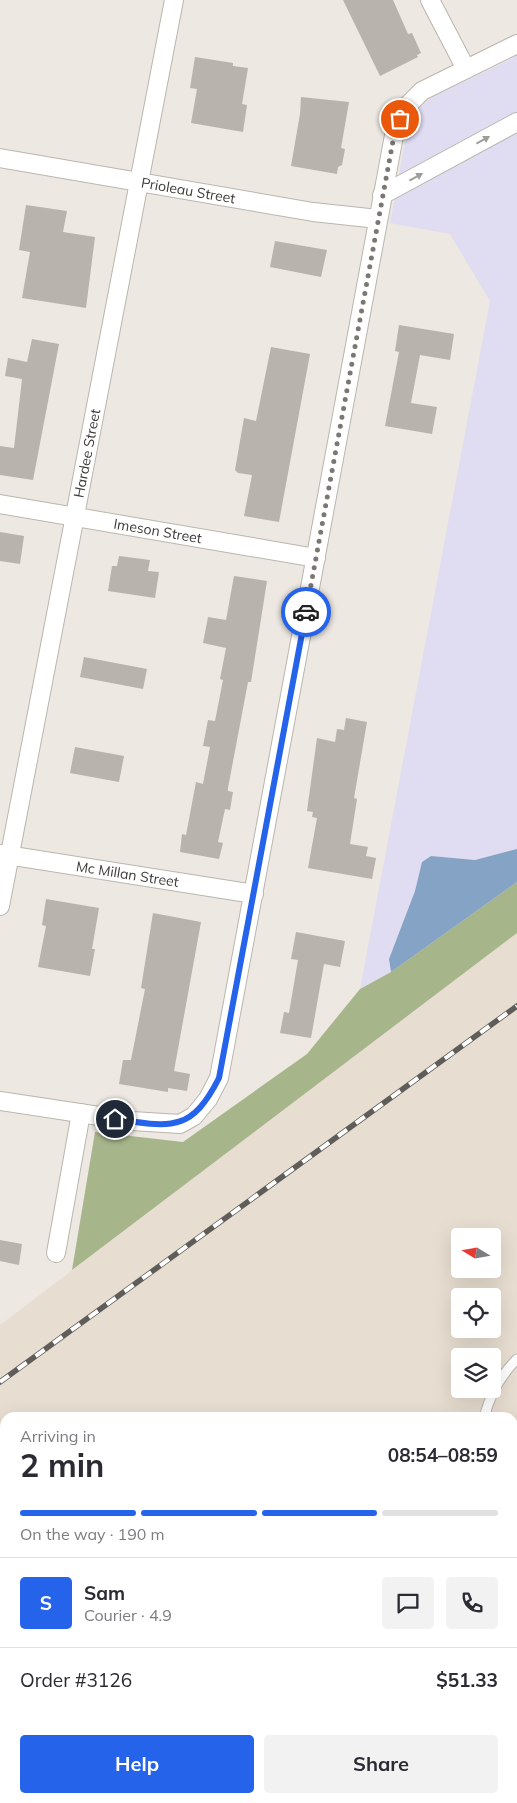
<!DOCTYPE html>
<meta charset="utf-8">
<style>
body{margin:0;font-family:Mulish,sans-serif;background:#f2f2f3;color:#2b2b33;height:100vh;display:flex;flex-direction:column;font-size:19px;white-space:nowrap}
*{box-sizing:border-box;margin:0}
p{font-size:16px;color:#7c7c81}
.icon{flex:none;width:28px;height:28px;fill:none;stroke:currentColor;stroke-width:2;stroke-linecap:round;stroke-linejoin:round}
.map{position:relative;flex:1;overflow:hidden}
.sheet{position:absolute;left:0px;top:1412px;width:518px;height:391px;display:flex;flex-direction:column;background:#fff;border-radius:15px 15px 0 0;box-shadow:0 5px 20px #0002}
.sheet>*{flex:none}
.needle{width:32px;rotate:281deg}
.tools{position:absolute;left:451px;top:1228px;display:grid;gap:10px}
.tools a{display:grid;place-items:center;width:50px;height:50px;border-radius:5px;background:#fff;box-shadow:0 5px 20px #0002;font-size:25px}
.pin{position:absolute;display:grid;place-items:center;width:42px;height:42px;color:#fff;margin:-21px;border:2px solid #fff;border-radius:50%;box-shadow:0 1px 5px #0007}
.courier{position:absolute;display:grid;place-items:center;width:50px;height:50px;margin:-25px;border:4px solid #2563eb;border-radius:50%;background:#fff;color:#222;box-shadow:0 1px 6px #0007}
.overview em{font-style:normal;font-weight:700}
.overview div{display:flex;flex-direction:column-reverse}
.overview{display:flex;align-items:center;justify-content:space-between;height:85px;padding:0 20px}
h1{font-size:32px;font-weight:700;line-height:38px}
.bar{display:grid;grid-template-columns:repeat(4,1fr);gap:8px 5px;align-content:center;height:60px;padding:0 20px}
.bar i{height:6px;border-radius:4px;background:#e1e1e2}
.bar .active{background:#2563eb}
.bar p{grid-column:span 4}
.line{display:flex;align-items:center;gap:12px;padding:0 20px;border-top:1px solid #e1e1e2}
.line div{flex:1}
.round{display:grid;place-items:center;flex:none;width:52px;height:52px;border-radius:5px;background:#f2f2f3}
.primary-button{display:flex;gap:10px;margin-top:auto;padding:10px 20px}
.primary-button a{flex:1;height:58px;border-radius:5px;background:#2563eb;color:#fff;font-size:20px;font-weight:700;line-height:58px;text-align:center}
.primary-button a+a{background:#f2f2f3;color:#2b2b33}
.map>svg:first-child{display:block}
.built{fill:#e7ddd0;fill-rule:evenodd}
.industrial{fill:#f3d8d5}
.education{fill:#e0dcf2}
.forest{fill:#a7b58b}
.water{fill:#85a3c5}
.building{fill:#b8b3ac}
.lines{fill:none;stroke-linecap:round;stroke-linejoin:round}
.lane-casing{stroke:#bab6ae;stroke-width:11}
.street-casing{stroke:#bab6ae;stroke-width:20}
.lane{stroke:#fff;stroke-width:9}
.street{stroke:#fff;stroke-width:18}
.rail-casing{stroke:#5f5d59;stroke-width:5.5}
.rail{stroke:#fff;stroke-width:4;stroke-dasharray:11;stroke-linecap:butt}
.oneway{fill:#9e9d9c}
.done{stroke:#7b7873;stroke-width:5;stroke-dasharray:0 9}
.route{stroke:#2563eb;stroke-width:6}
.labels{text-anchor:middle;stroke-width:4;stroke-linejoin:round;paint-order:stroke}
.street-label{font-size:14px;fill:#3d3b38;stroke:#fff}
</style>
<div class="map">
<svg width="517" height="1803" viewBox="0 0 517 1803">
<rect width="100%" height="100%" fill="#ede8e1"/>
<path class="built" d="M517,933V1466L513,1473L512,1418H5V1799H207L204,1803H0V1325ZM460,1236H492V1269H460ZM460,1296H492V1329H460ZM460,1356H492V1389H460Z"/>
<path class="industrial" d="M517,1548V1803H353L355,1799H512V1555Z"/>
<path class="education" d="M517,56V849L475,860L431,856L422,862L415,891L389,959L391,972L360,989L490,301L450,234L390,223L407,131L416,111L432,97Z"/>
<g class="forest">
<path d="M517,882V933L72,1270L95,1132L183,1142L307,1054L360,989L391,972Z"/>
<path d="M207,1799H291L288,1803H204Z"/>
</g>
<path class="water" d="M517,849V882L391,972L389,959L415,891L422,862L431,856L475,860Z"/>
<g class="building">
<path d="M343,0H393L408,34L412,33L421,53L417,55L418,57L380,76Z"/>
<path d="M195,57L233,63V66L248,68L242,104L247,105L243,132L191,123L197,89L190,88Z"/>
<path d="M301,97L349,102L341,148L345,149L342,165L338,167L337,174L291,166L300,114Z"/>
<path d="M26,205L67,211L63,232L95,237L86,308L22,298L30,252L19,250Z"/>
<path d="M275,241L327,250L321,277L270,267Z"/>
<path d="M399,325L454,334L450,360L420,355L411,403L437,407L432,434L385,426L399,352L395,351Z"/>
<path d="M32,339L59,344L33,480L0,475V446L14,448L22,379L5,376L8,358L27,362Z"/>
<path d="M271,347L310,354L279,522L244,516L252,475L238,473L235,470L244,418L256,421Z"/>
<path d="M0,532L24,536L20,564L0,561Z"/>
<path d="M119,556L150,560L148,571L159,572L155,598L108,591L112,566H117Z"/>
<path d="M234,576L267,581L251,682H248L228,788V791L233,792L230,810L225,809L218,842L223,843L219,859L180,852L182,834L186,835L196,782L203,784L210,747L203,746L208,720L215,721L223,680L220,679L226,648L203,643L208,617L226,620Z"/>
<path d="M84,657L147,669L143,689L80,677Z"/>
<path d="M346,718L367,722L354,798L357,799L350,844L368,847L366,856L376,858L372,879L308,868L317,818L312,817L313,812L307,811L317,738L335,742L337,729L344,730Z"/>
<path d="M75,747L124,756L119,782L70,773Z"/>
<path d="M46,899L99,908L92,949H95L90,976L38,967L46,926L42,925Z"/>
<path d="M153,913L201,922L174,1071L190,1074L187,1091L168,1088V1092L119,1084L123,1060H131L145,989L141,988Z"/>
<path d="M296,932L345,941L340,967L324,964L311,1038L280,1033L284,1012L289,1013L298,960L291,959Z"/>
<path d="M0,1240L22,1244L19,1265L0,1261Z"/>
</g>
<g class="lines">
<defs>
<g id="lane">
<path d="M484,1418C490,1394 500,1376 517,1359"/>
<path d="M162,1803L165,1799"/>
</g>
<g id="street">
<path d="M430,0L466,69"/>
<path id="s1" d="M0,158L313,212L378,219"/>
<path d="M382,195L517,122"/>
<path id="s2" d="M0,504L316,558"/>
<path id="s3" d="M0,854L254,894"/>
<path id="s4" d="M0,906L174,0"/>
<path d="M0,1101L132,1121L180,1124L194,1116L208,1099L219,1078L395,130L405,108L422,91L517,44"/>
<path d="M56,1253L81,1113"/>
</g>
</defs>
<use href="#lane" class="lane-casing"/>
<use href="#street" class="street-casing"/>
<use href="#lane" class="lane"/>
<use href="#street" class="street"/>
<defs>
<g id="rail">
<path d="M0,1382L517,1006"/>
<path d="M512,1502L517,1496"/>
<path d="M512,1527L517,1520"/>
<path d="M315,1803L318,1799"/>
<path d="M333,1803L335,1799"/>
</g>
</defs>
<use href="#rail" class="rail-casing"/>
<use href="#rail" class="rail"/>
</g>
<defs><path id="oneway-solid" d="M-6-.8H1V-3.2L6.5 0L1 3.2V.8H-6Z" transform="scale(1.25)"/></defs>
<g class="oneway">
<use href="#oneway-solid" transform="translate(483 140) rotate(-29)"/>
<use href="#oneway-solid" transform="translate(416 177) rotate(-29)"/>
</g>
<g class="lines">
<path class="done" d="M306,612L395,130L400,119"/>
<path class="route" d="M115,1119C171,1127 191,1133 219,1078L306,612"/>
</g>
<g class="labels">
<g class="street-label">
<text dy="5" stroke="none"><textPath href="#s1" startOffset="191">Prioleau Street</textPath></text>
<text dy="5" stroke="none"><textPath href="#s4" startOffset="461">Hardee Street</textPath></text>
<text dy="5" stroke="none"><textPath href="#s2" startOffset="160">Imeson Street</textPath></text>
<text dy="5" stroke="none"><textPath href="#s3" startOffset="129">Mc Millan Street</textPath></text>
</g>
</g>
</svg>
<div class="tools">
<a><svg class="needle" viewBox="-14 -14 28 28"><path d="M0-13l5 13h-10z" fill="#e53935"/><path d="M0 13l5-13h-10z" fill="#7c7c81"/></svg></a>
<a><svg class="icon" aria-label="locate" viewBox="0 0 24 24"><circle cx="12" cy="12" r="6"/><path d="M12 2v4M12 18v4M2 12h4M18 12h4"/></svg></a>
<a><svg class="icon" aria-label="layers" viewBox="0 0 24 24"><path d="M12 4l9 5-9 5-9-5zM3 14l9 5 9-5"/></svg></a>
</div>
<div class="pin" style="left:400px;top:119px;background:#ea580c"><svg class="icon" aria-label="bag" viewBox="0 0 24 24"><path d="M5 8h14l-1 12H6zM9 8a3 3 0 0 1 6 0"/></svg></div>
<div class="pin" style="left:115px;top:1119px;background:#1f2937"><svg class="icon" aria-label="home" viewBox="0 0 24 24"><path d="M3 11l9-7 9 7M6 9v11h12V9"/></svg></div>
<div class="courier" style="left:306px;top:612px"><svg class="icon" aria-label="car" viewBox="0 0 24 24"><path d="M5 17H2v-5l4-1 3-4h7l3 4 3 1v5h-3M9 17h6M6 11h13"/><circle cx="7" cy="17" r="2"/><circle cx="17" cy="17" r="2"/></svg></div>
<section class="sheet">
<div class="overview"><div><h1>2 min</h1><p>Arriving in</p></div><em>08:54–08:59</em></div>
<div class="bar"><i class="active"></i><i class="active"></i><i class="active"></i><i></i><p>On the way · 190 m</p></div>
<div class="line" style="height:90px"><b class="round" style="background:#2563eb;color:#fff">S</b><div><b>Sam</b><p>Courier · 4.9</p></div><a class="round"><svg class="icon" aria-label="chat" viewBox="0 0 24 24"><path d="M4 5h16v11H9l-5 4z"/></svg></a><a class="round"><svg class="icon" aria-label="phone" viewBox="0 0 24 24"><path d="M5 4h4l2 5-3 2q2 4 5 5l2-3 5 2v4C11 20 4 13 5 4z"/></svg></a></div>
<div class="line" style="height:65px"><div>Order #3126</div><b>$51.33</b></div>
<div class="primary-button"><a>Help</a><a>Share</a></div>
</section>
</div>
